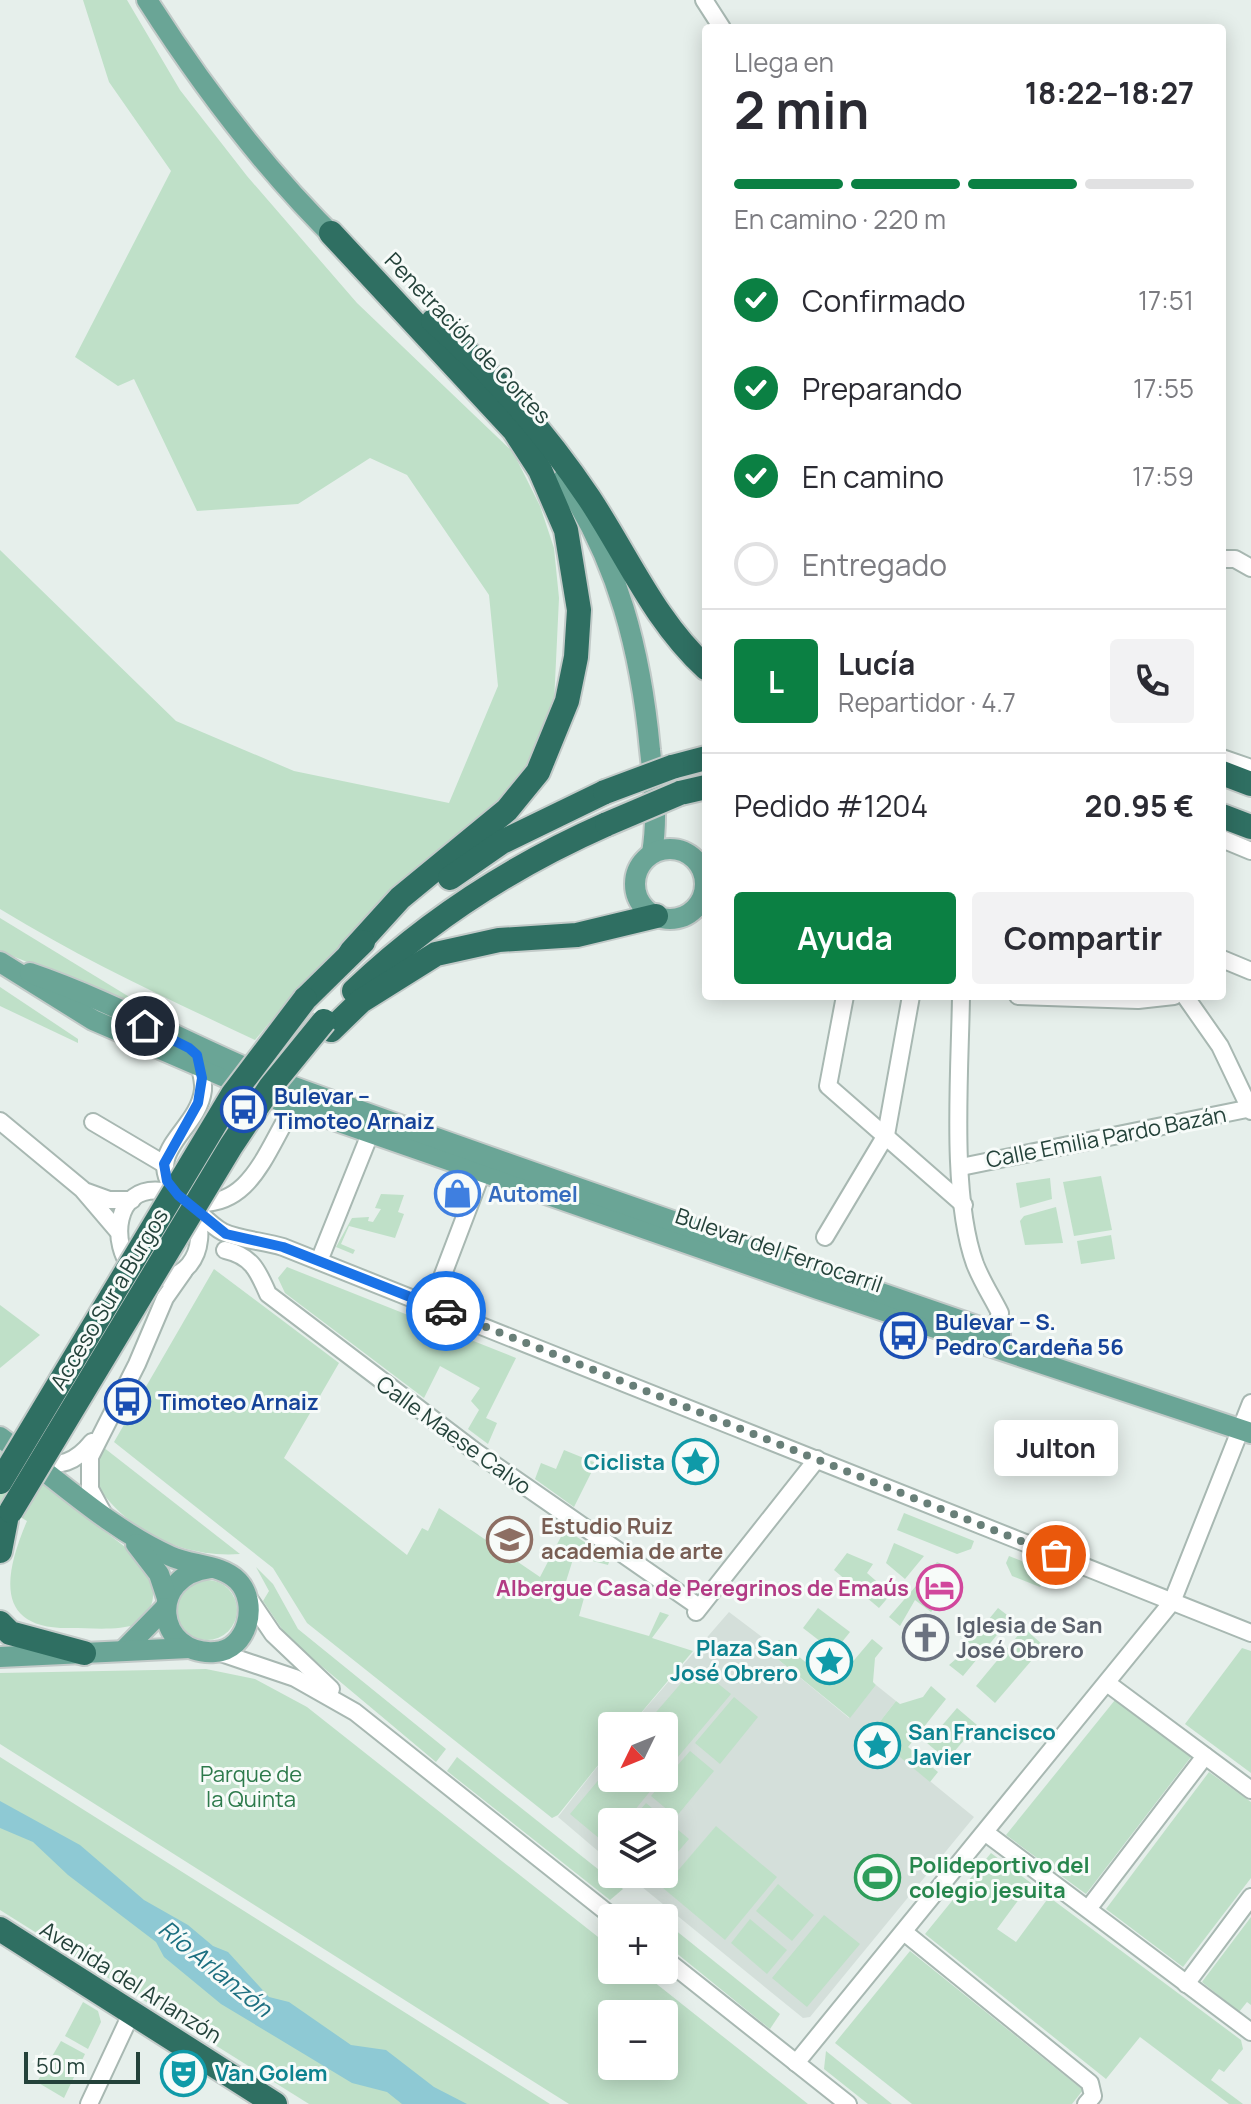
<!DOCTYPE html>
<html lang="es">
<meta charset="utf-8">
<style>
body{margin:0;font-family:Manrope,sans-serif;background:#f2f2f3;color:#2b2b33;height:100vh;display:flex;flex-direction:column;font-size:30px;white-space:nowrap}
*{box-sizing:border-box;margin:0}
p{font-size:26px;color:#7c7c81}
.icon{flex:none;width:44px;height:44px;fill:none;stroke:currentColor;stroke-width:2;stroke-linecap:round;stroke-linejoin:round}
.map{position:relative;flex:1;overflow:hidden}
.details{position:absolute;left:702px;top:24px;width:524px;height:976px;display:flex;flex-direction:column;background:#fff;border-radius:8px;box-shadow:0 4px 20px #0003}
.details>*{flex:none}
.needle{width:52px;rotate:227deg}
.buttons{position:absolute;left:598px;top:1712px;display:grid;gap:16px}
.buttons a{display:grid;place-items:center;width:80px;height:80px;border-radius:8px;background:#fff;box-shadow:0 4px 20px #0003;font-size:40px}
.scale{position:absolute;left:24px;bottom:20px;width:116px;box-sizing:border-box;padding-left:8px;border:4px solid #24423a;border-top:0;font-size:22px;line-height:28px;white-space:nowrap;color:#24423a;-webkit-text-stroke:6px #f7fbf9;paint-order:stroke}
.pin{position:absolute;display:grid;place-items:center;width:68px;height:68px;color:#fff;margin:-34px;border:4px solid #fff;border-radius:50%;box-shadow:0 2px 8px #0007}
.courier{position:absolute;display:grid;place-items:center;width:80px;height:80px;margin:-40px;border:6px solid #1a73e8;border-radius:50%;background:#fff;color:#222;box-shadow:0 2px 10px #0007}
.bubble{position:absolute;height:56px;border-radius:8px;background:#fff;box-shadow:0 4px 20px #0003;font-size:26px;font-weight:700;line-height:56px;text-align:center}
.headline em{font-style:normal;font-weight:700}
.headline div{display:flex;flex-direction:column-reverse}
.headline{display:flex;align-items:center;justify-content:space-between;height:136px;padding:0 32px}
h1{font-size:52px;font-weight:700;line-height:60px}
.bar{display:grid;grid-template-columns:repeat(4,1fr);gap:12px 8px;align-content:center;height:96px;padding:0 32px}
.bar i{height:10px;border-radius:6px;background:#e1e1e2}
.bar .selected{background:#0b8043}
.bar p{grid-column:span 4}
.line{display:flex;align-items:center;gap:20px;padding:0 32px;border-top:2px solid #e1e1e2}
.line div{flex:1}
.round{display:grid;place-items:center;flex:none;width:84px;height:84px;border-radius:8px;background:#f2f2f3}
ol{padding:0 32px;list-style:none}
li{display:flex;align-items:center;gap:24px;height:88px}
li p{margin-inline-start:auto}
li .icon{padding:8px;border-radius:50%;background:#0b8043;color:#fff;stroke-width:4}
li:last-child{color:#7c7c81}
li i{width:44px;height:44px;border:4px solid #e1e1e2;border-radius:50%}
.button{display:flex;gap:16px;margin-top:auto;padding:16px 32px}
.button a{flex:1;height:92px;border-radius:8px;background:#0b8043;color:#fff;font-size:32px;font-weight:700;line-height:92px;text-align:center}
.button a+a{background:#f2f2f3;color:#2b2b33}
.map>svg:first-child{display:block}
.built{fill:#d4dfda}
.green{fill:#bfe0c8;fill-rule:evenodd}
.water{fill:#8ec9d4}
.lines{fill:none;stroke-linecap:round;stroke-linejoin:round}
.minor-casing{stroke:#a8b8b2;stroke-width:20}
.major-casing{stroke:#c2cac8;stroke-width:24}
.highway-casing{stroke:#c2cac8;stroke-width:28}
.minor{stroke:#fff;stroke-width:16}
.major{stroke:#6aa596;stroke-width:20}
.highway{stroke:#2f6f62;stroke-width:24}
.highway-bridge-casing{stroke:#c2cac8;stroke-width:28;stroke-linecap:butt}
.highway-bridge{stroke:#2f6f62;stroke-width:24}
.done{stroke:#687f78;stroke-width:8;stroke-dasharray:0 14.4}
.route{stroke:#1a73e8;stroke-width:10}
.labels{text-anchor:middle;stroke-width:6;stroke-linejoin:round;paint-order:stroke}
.street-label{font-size:22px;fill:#24423a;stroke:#f7fbf9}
.transit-label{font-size:22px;font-weight:bold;fill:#164399;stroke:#f7fbf9;text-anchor:start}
.shop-label{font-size:22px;font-weight:bold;fill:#366cbe;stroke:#f7fbf9;text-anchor:start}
.culture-label{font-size:22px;font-weight:bold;fill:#0d838f;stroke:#f7fbf9;text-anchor:end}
.education-label{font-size:22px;font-weight:bold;fill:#785e54;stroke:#f7fbf9;text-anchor:start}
.hotel-label{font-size:22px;font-weight:bold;fill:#b23c85;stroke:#f7fbf9;text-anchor:end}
.worship-label{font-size:22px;font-weight:bold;fill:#5b616d;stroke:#f7fbf9;text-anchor:start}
.park-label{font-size:22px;fill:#2d7a4b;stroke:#f7fbf9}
.leisure-label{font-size:22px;font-weight:bold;fill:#27864d;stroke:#f7fbf9;text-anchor:start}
.water-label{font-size:24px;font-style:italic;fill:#1c6f80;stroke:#f7fbf9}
</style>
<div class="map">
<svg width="1251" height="2104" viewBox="0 0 1251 2104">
<rect width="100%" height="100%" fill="#e6efeb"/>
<path class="built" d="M729,1612L774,1646L769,1652L849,1718L876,1685L896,1701L871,1733L974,1817L810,2017L803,2018L626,1874H664V1822H612V1863L558,1817L612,1748V1778H664V1726H630Z"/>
<g class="green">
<path d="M83,0H127L180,90L247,176L357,303L513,452L540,506L554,548L559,598L554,703L525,767L469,835L377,909L297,990L255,1040C166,998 85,961 0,909V550L176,721L294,771L449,803L498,686L489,595L407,475L370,458L298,504L197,511L134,379L118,386L75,357L171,171L109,82Z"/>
<path d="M0,918L136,1001L133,1005L0,951Z"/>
<path d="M0,987L78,1039V1043L0,1006Z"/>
<path d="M1101,1176L1112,1230L1074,1236L1063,1182Z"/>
<path d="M1050,1178L1052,1199L1020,1208L1016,1183Z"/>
<path d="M381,1194L404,1195L398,1212L404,1214L395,1238L349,1226L341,1244L355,1250L353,1254L336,1247L352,1218L369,1217L368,1221L373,1222L381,1209L375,1208Z"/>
<path d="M1056,1207L1063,1243L1025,1245L1020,1221L1024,1216Z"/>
<path d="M1111,1235L1115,1259L1081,1264L1077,1241Z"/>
<path d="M287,1267L516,1358L486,1418L497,1423L488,1444L468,1429L479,1410L471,1401L480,1388L440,1366L424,1398L285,1293L278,1278Z"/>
<path d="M214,1269L339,1363L284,1458L407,1555L422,1528L428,1531L439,1508L540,1577L565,1529L610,1559L608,1565L574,1556L563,1591L584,1598L579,1616L649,1636L660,1612L669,1615L652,1638L693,1651L630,1726H612V1748L558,1815L552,1818L307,1623L273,1568L114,1442Z"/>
<path d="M0,1305L40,1335L0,1368Z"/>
<path d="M103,1447L240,1554C185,1558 128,1533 97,1485L96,1462Z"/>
<path d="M564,1450L596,1463L574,1507L535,1479L541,1463L556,1469Z"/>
<path d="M0,1451L129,1550C152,1574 165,1598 138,1624C117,1631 92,1628 70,1628C0,1629 0,1584 27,1521L0,1505Z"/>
<path d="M904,1513L974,1541L971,1549L957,1554L897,1530Z"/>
<path d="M894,1543L924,1556L905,1579L886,1563Z"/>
<path d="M847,1553L873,1564L867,1573L891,1594L879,1608L834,1570Z"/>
<path d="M1009,1556L1047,1571L1040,1587L1012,1576L1006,1563Z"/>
<path d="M937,1562L946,1566L928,1589L942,1600L931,1612L915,1600L900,1626L889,1617Z"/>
<path d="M256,1567L273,1584L298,1629L446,1749L436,1762L288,1638L263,1601L269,1591Z"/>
<circle cx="207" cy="1610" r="30"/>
<path d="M818,1608L850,1632L834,1652L803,1628Z"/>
<path d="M998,1608L1011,1618L963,1676L949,1665L972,1645L955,1632L966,1620L980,1630Z"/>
<path d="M1024,1628L1044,1646L995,1703L976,1686Z"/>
<path d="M872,1639L883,1648L875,1658L873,1682L876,1685L850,1718L769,1652L779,1640L833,1685Z"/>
<path d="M1242,1648L1251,1651V1773L1185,1724Z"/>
<path d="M696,1666L731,1694L672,1764L664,1758V1726H644Z"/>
<path d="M206,1669L255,1679L307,1707L612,1948V1970H639L808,2104H569L0,1744V1673ZM612,2014H664V2066H612Z"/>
<path d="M931,1686L946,1699L908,1747L938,1772L930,1782L871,1733L896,1701L900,1704L923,1697Z"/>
<path d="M734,1697L758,1717L720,1764L695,1743Z"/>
<path d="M1115,1700L1191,1757L1086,1894L1006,1835Z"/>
<path d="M957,1708L977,1725L947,1760L927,1743Z"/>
<path d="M690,1751L714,1771L676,1817L651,1796Z"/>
<path d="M0,1757L550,2104H309L0,1910Z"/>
<path d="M457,1757L623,1889L610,1900L447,1771Z"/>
<path d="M612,1764V1778H661L625,1822H612V1837L606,1844L570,1814Z"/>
<path d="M1209,1772L1251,1802V1878L1183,1967L1106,1909Z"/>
<path d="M646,1803L689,1839L664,1868V1822H630Z"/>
<path d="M716,1826L777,1877L725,1940L663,1888Z"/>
<path d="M991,1853L1031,1883L997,1929L1016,1942L1049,1897L1241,2040L1243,2049L1224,2072L1219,2069L1211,2080L1243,2104H1229L1140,2037L1106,2079L925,1934Z"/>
<path d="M778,1884L814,1915L792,1941L756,1911Z"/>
<path d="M824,1915L860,1944L807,2007L772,1978Z"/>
<path d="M1251,1917V2005L1247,2002L1239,2012L1202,1982Z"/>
<path d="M750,1919L787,1950L767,1974L731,1943Z"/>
<path d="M664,1921L780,2014L770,2029L664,1943Z"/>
<path d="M910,1951L1083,2090L1072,2104H912L835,2043Z"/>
<path d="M83,2002L98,2011L101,2022L88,2049L65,2036Z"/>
<path d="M61,2041L85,2054L64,2098L37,2082Z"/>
<path d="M826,2051L892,2104H868L824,2069Z"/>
</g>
<path class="water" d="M0,1801L80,1845L144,1900L188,1925L213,1946L228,1952L269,1997L289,2002L351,2045L386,2050L434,2087L467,2104H402L387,2092L352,2083L221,2004L164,1957L156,1942L68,1875L33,1842L0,1828Z"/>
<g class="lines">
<defs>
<g id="minor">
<path d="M704,0L722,28"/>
<path d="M1222,559H1235L1251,568"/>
<path d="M1222,758L1251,768"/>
<path d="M1222,839L1251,851"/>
<path d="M696,860L706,863"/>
<path d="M703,895L706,893"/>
<path d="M1222,959L1251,971"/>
<path d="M845,996L828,1086L964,1205"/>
<path d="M961,996C960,1071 950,1195 975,1264C982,1282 992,1297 1000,1313L994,1332"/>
<path d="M1018,996L1138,1000L1174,996"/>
<path d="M1185,996L1220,1046L1251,1111"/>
<path d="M0,1121L82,1189L117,1230"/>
<path d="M93,1122L164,1164"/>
<path d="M961,1167L1251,1108"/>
<path d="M87,1192L109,1200H132"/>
<path d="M178,1195C140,1151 198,1132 203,1090C204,1080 200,1069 198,1059"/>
<path d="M189,1202C251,1212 266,1149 294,1106L302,1101"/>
<path d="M194,1207C212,1252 183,1295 134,1271C109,1244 114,1185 162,1191C189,1194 201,1220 223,1232C240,1240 264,1241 283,1247L1251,1633"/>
<path d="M825,1237L886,1135L911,996"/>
<path d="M225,1250C252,1256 258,1271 268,1294L476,1452L699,1607"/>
<path d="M319,1261L370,1134"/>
<path d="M431,1306L482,1172"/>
<path d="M34,1462C60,1468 76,1462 92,1442"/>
<path d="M103,1513L90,1489V1457L137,1364L165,1298L184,1271"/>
<path d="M248,1597L273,1634L331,1689"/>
<path d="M696,1612L817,1459"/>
<path d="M218,1652L295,1678L355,1712L614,1918"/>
<path d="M1107,1683L1251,1790"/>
<path d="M986,1833L1251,2032"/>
<path d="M1088,1909L1205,1756"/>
<path d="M904,1932L1090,2083L1093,2096L1086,2104"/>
<path d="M664,1958L848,2104"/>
<path d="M1186,1984L1251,1897"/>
<path d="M796,2063L1172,1602L1251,1403"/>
<path d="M89,2104L132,2012"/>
</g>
<g id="major">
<path d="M147,0C203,88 266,171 341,244"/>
<path d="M563,479C618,561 641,652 650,750C654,785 658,818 652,853"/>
<circle cx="670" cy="884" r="35"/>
<path d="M0,962L93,1020L285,1103L818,1289L1251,1433"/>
<path d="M30,973C124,1005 209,1057 302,1090C534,1174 767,1254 1000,1334"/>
<path d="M0,1437C55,1477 108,1528 170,1556C191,1566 222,1564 238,1581C259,1603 248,1650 215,1652C156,1656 146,1576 210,1568"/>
<path d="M136,1544L159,1574L167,1598"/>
<path d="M123,1651L165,1608"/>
<path d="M0,1657L189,1648"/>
</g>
<g id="highway">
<path d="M331,233L514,430L540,470L566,530L579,610L576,657L567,701L538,772L507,810L400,898L351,952"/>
<path d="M433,321C491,371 546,434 589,498C628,557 654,620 706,668"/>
<path d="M672,767L706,758"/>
<path d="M1222,773L1251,784"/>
<path d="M680,793L706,787"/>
<path d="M1222,816L1251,827"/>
<path d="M450,878L502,842L605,792"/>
<path d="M354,991C429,919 512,866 607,824"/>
<path d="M305,999L363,942"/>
<path d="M331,1030L361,1001L436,954L499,940L577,935L656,916"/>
<path d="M0,1551L6,1520"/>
<path d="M0,1623L10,1633L84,1653"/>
<path d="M0,1929L275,2104"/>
</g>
</defs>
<use href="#minor" class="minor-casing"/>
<use href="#major" class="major-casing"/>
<use href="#highway" class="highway-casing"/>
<use href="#minor" class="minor"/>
<use href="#major" class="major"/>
<use href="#highway" class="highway"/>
<defs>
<g id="highway-bridge">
<path d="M605,792L672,767"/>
<path d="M607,824L680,793"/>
<path d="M0,1482L233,1094L305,999"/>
<path d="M11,1511L231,1146L271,1086L324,1021"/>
</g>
</defs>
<use href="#highway-bridge" class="highway-bridge-casing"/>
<use href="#highway-bridge" class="highway-bridge"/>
</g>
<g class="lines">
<path class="done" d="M446,1311L1056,1555"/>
<path class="route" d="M145,1026L189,1048L197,1055L202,1078L198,1103L164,1164L167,1181L178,1195L226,1234L283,1247L446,1311"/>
</g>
<defs>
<symbol id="bus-ring" viewBox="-11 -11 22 22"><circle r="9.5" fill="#f7fbf9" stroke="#1a4fb4" stroke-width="1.5"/><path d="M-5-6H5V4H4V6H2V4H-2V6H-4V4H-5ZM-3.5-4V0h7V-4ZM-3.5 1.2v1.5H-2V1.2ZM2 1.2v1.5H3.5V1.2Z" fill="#1a4fb4"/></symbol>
<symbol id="shop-ring" viewBox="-11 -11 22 22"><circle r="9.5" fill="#f7fbf9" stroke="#3f7fe0" stroke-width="1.5"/><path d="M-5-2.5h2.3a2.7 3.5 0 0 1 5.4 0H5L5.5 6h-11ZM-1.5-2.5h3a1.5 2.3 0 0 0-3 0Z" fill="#3f7fe0"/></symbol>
<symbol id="sight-ring" viewBox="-11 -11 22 22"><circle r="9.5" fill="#f7fbf9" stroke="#0f9aa8" stroke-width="1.5"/><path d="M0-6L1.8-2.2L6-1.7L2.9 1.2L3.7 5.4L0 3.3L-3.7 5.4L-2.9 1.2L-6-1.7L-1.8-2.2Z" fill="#0f9aa8"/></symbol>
<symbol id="school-ring" viewBox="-11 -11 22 22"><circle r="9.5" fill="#f7fbf9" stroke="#8d6e63" stroke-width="1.5"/><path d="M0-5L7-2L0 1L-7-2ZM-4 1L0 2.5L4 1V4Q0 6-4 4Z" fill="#8d6e63"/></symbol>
<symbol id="hotel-ring" viewBox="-11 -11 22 22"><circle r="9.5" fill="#f7fbf9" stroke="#d1479c" stroke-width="1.5"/><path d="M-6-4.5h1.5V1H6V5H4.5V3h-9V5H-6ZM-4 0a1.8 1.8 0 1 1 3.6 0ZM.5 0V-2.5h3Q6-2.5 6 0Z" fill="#d1479c"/></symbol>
<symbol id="church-ring" viewBox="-11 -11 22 22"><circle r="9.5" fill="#f7fbf9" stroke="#6b7280" stroke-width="1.5"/><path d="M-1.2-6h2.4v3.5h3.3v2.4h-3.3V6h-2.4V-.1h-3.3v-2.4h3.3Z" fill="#6b7280"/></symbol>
<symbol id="stadium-ring" viewBox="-11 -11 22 22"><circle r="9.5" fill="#f7fbf9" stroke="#2e9e5b" stroke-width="1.5"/><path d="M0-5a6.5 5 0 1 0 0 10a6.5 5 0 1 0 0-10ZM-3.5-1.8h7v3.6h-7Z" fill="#2e9e5b"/></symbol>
<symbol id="theatre-ring" viewBox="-11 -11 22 22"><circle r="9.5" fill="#f7fbf9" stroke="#0f9aa8" stroke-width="1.5"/><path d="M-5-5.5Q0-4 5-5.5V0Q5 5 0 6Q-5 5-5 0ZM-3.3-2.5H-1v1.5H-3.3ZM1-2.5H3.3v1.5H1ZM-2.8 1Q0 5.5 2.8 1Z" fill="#0f9aa8"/></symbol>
</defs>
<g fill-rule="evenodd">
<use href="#bus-ring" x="218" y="1084" width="51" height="51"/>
<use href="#shop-ring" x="432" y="1168" width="51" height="51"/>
<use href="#bus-ring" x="878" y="1310" width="51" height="51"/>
<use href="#bus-ring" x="102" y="1376" width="51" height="51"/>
<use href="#sight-ring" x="670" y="1436" width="51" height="51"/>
<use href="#school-ring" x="484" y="1514" width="51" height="51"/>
<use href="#hotel-ring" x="914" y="1562" width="51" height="51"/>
<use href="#church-ring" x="900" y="1612" width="51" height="51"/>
<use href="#sight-ring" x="804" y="1636" width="51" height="51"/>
<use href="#sight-ring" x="852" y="1720" width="51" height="51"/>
<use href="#stadium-ring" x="852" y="1852" width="51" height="51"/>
<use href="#theatre-ring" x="158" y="2048" width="51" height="51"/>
</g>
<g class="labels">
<g class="street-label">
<text transform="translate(468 338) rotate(46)" y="8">Penetración de Cortes</text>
<text transform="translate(1106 1137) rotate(-11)" y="8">Calle Emilia Pardo Bazán</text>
<text transform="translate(779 1250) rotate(19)" y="8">Bulevar del Ferrocarril</text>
<text transform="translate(109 1299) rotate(-59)" y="8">Acceso Sur a Burgos</text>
<text transform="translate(454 1435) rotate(36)" y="8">Calle Maese Calvo</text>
<text transform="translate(131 1982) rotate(32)" y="8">Avenida del Arlanzón</text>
</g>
<g class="transit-label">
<text x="274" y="1104">Bulevar –<tspan x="274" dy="25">Timoteo Arnaiz</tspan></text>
<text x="935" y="1330">Bulevar – S.<tspan x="935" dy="25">Pedro Cardeña 56</tspan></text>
<text x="158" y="1410">Timoteo Arnaiz</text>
</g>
<g class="shop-label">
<text x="488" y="1202">Automel</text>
</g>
<g class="culture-label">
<text x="665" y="1470">Ciclista</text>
<text x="798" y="1656">Plaza San<tspan x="798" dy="25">José Obrero</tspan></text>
<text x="908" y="1740" text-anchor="start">San Francisco<tspan x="908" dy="25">Javier</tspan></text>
<text x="215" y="2081" text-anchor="start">Van Golem</text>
</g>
<g class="education-label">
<text x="541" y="1534">Estudio Ruiz<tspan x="541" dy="25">academia de arte</tspan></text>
</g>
<g class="hotel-label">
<text x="909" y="1596">Albergue Casa de Peregrinos de Emaús</text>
</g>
<g class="worship-label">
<text x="956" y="1633">Iglesia de San<tspan x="956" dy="25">José Obrero</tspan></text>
</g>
<g class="park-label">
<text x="251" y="1782">Parque de<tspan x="251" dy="25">la Quinta</tspan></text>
</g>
<g class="leisure-label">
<text x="909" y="1873">Polideportivo del<tspan x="909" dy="25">colegio jesuita</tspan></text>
</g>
<g class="water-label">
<text transform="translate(215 1969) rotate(39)" y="8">Río Arlanzón</text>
</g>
</g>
</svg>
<div class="buttons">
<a><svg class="needle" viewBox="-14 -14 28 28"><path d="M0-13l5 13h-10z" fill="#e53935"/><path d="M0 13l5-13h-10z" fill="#7c7c81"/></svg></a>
<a><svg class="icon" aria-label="layers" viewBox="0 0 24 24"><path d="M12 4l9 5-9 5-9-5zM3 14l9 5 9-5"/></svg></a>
<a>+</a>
<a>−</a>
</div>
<div class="scale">50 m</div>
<div class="pin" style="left:1056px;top:1555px;background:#ea580c"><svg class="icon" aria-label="bag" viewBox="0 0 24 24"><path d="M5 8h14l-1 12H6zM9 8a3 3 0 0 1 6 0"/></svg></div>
<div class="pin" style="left:145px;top:1026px;background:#1f2937"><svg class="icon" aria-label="home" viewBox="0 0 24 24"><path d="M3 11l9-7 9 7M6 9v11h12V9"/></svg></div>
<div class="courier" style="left:446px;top:1311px"><svg class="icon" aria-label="car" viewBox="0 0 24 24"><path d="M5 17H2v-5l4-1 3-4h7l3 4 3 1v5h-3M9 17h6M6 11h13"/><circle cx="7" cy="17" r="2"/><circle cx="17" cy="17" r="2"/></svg></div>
<div class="bubble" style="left:994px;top:1420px;width:124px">Julton</div>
<section class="details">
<div class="headline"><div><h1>2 min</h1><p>Llega en</p></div><em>18:22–18:27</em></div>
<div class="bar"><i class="selected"></i><i class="selected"></i><i class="selected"></i><i></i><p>En camino · 220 m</p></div>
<ol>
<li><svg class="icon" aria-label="check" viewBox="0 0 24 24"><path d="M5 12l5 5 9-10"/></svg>Confirmado<p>17:51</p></li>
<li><svg class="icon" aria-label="check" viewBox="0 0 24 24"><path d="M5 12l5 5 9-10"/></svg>Preparando<p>17:55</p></li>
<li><svg class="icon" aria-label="check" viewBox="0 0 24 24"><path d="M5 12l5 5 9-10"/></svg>En camino<p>17:59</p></li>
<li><i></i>Entregado</li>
</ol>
<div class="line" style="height:144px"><b class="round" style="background:#0b8043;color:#fff">L</b><div><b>Lucía</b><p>Repartidor · 4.7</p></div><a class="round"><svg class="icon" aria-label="phone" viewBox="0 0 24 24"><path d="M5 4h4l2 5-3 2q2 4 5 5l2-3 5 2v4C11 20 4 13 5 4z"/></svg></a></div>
<div class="line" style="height:104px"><div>Pedido #1204</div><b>20.95 €</b></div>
<div class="button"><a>Ayuda</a><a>Compartir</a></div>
</section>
</div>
